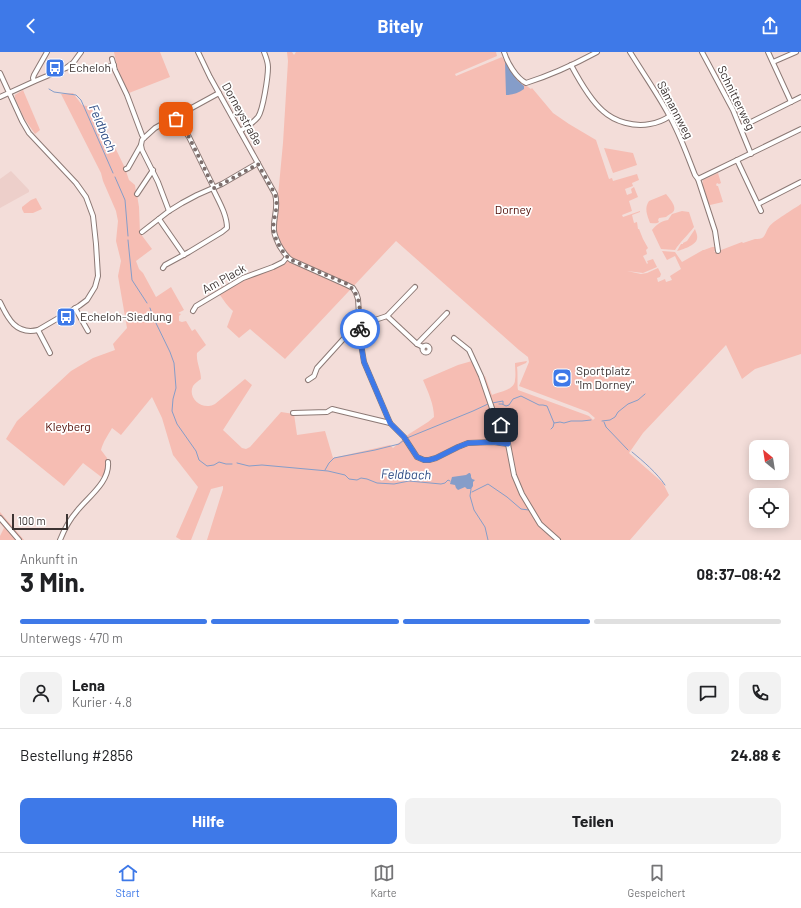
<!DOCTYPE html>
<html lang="de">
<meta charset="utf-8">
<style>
body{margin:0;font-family:Barlow,sans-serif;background:#f2f2f2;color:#202124;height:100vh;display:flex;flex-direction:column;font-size:15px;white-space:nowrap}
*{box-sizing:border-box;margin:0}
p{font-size:13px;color:#757577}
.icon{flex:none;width:22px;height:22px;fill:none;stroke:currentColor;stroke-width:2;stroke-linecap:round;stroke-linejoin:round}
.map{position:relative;height:488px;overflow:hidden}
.sheet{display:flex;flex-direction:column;background:#fff;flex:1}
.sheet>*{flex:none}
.needle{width:26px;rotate:330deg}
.tools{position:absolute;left:749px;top:388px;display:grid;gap:8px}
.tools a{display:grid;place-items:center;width:40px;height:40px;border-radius:8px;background:#fff;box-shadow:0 2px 10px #0003;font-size:20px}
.scale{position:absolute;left:12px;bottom:10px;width:56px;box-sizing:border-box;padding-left:4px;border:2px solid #3c3332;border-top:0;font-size:11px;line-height:14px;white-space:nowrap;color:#3c3332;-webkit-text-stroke:3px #fff;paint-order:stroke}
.pin{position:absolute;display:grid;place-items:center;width:34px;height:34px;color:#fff;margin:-17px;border-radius:8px;box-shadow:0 2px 6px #0006}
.courier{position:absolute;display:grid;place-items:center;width:40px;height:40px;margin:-20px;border:3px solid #3e79e8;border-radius:50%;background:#fff;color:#222;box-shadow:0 1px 5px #0007}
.headline em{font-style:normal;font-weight:700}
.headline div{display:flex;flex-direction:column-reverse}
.headline{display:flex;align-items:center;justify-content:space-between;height:68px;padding:0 20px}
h1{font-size:26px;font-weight:700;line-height:30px}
.bar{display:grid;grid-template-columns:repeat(4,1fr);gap:6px 4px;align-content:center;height:48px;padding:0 20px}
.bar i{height:5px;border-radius:3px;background:#e0e0e0}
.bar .on{background:#3e79e8}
.bar p{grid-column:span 4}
.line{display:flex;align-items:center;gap:10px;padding:0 20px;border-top:1px solid #e0e0e0}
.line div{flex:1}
.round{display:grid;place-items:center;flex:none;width:42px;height:42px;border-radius:8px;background:#f2f2f2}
.button{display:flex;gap:8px;margin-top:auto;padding:8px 20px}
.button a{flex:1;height:46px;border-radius:8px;background:#3e79e8;color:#fff;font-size:16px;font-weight:700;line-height:46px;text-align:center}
.button a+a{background:#f2f2f2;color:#202124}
header{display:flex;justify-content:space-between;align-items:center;height:52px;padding:0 20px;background:#3e79e8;color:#fff;font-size:18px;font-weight:700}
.menu{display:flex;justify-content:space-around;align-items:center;height:56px;border-top:1px solid #e0e0e0;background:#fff;font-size:11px;color:#757577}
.menu a{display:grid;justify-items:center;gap:2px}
.menu .on{color:#3e79e8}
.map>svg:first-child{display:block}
.built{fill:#edcfca}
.green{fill:#f6bdb3}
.water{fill:#859dc9}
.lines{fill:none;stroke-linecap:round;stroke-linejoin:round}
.stream{stroke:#859dc9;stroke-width:1}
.street-casing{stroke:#8c7975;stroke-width:6}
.street{stroke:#fff;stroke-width:4}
.done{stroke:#7c6e6c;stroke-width:4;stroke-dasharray:0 7.2}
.route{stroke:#3e79e8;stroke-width:5}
.labels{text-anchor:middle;stroke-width:3.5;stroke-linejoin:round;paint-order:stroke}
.poi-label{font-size:12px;fill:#3c3332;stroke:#fff;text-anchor:start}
.street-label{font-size:12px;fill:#3c3332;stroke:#fff}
.park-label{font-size:12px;fill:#500c05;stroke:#fff}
.water-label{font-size:13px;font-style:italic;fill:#2f4d85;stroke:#fff}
</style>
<header><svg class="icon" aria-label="back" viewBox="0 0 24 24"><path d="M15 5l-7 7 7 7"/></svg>Bitely<svg class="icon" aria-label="share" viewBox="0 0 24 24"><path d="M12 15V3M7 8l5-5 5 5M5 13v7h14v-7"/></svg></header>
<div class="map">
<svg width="801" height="488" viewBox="0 0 801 488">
<rect width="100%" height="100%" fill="#f3ddd9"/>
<path class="built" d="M11,119L29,138V140L0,156V127Z"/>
<g class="green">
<path d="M114,0H160L170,25L129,41L119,23Z"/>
<path d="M287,0H292L294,3L296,0H496L497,4L455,22L456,24L502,5L518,28L531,37L532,36L553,61L569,72L596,88L609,127L612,126L613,129L637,122L639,128L632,131L633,134L625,137L627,143L632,141L631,137L634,135L638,145L629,149L632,159L622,163L623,165L640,159V160L632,163L634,171L637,170L638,177H639L643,187L648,196L646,198L647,202L643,204L647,212L648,211L647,209L653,207L657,215L643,221L627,219L641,222L647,221L658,216L661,222L660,225L657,226L658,230L665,227L666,230L672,228L670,224L681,217L675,204L667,208L662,199L675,200L682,210L703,198H704L712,195H718L714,200H716L742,190L743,191L755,187C766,188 764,182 769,175C773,169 794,157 801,152V302L755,317L742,327L726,293L643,381L629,401L663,431L669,443L630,488H207L223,437V434L211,437L191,488H181L176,485L198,435L173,403L162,366L152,345L121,383L112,376C108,383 103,390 101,398L107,406L108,410L104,427L83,411L64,434L6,387L17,369L71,319L93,306L115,298L113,292L127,276L118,224L121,209L116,189L118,169L116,159L103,129L101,121L61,42L73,41L82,53L91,55L94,56L109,83L125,116L129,128L135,133L136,140L137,143L139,155L140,181L152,197L136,209L139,217L143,221L156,245L171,235L184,258L178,261L181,262L179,264V269L182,270L186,269L192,279L195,277L206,293L197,301C196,310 201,318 201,327C198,329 195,331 193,334C188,344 198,355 209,354C210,354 213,353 215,352L245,327L252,333L223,378L242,396L246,397L250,395L281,360L294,362L297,383L325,379L333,406L390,393L393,396L409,382L428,370L434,365C434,352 428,340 423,328L458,313L472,309L480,326L485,324L492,343C499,340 515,338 515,328C516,322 515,317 515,311L527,309L526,311L517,315C518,321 517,333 518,338L589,364L593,368L595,366L588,360L519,334L529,310L528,305L519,298L396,189L285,307L250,277L239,286L227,275L233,259C227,254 224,248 219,242C228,237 236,231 245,227C255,223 282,216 288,208L278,185L276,176L279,154L278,144L283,91L288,9Z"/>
<path d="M23,38L40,78L35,82L24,66L15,46V43Z"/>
<path d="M604,96L633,101L637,113L613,121Z"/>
<path d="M718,121L721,131L719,132L717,131L716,133L717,134H718L723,150L710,153L709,152C706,144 701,136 703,128Z"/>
<path d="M666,142C669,146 679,156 672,161C670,162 668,163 666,165L659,166L658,168L659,170C657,172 653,171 650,171C647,163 644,156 649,149Z"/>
<path d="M36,146L42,157L33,161H24L22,157V155L31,148Z"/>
<path d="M682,159L689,160L694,175C688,183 680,190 675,198L661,197L652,178C656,173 661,169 668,168L672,162Z"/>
<path d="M695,177C696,180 698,184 697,187C696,193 682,198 677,199L681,192H683V191L687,189Z"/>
<path d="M0,460L24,488H0V484L4,476L0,471Z"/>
</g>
<g class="water">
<path d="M505,10L517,28L524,34V37C518,41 513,43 506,43Z"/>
<path d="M469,421H470L471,423V425L472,427L475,428L473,430V434L471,437H467L465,435L458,438L456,436L455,433L450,432L452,425L466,423Z"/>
</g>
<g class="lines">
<g class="stream">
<path d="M49,37L54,40L76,43L81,48L113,121"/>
<path d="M115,125L125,148L128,184"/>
<path d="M128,188L132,228L147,251"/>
<path d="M150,256L154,267L170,300L174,311L176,336L173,347L172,359L177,372L196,399L199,408L207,414L214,413L219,410L226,412H232"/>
<path d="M492,351L503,349V352"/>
<path d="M499,352H502L506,354L509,353L513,347L521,344L539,353H543L547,354L554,371L560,370L564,371L571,369H582L591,368"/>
<path d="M602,369L610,368L615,365L618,360L628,352L638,348L645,342"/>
<path d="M604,370L606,375L628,398"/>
<path d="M551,377L553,375L554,371"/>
<path d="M407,386L473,359L488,352"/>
<path d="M632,400C643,409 657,421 665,433"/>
<path d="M237,411L249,414L262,413L328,419L345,423L349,427L357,428L361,426L367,427L377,431L394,432L409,429L441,432L445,431L448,428L450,429"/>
<path d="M325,418L329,411L334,406L375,398L399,392L404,388"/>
<path d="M471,437L470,444L474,458L485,475L488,488"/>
<path d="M472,440L488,432L507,445L521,457L529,458"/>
</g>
<defs>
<g id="street">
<path d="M198,0L210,25L275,142C279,156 273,165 274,178C274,183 277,188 279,193C283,199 285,204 291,208L347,233L353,236L356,241L358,247L361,292L364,310L390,371L404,385L417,405L424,408H429L436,406L458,395L468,391L493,390L508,392"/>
<path d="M504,0C507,10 516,26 526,31C551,23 575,12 597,0"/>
<path d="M630,0C643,21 657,41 669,63C680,82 687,103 695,123L698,127L715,179L718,199"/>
<path d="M702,0L733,58L751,102"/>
<path d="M768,0L791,50"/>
<path d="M112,7L115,18L127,43L142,83L144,86"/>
<path d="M773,10L796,0"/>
<path d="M571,13C579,28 590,48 603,59C615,70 634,75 650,72C657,71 664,68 670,64"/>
<path d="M104,16L114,13"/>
<path d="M0,21L22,69L29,81L76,131L86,145L93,164L96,192L98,224L95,235L87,248L79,254L38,278C16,283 8,267 0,250"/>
<path d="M34,29L33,26L34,23L47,0"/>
<path d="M0,45L35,29L66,16L73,11L81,0"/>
<path d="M175,65L189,85L214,136"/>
<path d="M741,75L801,45"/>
<path d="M240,79C247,75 253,71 258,65C263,58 268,25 268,15C268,10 266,5 264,0"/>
<path d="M737,108L761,159"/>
<path d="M126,117L128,116L141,93"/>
<path d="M698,127L801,77"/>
<path d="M137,142L153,118"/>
<path d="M758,152L801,130"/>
<path d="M169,159L158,130L142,98L141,93L142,88L144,86L155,76L219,41"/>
<path d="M159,167L184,203"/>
<path d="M142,180L169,159L182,151L197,143L222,132L258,111"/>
<path d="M163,216L165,213L189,200L222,180L227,176C227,162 218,148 213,137"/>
<path d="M75,256L88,279"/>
<path d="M193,259L196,254L243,226L273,215L283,210L287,205"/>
<path d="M387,264L415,235"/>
<path d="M38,278L50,301"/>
<path d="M454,286L469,298L481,324L495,365L508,382V392L514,423L522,442L540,472L558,488"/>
<path d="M417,292L447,261"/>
<circle cx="426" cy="297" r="3.5"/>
<path d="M308,328L314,324L317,316L356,273L363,272L387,264L417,292L423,295"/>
<path d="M293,361L327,360L332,357L340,359L390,371"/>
<path d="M0,466L19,488"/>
<path d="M60,488C64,478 70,467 77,459C88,445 110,430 108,410"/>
</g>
</defs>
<use href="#street" class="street-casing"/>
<use href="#street" class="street"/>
</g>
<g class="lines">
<path class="done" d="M176,67L189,85L214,136L222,132L258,112L275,142C280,157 271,168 274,181C275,185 277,189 279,193C283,199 285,204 291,208L347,232C363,244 359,260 360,277"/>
<path class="route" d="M360,277L361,292L364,310L390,371L404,385L417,405L424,408H429L436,406L458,395L468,391L494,390L508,392V382L501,373"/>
</g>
<defs>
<symbol id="bus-square" viewBox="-11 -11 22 22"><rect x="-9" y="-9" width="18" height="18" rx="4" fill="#3e79e8" stroke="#fff"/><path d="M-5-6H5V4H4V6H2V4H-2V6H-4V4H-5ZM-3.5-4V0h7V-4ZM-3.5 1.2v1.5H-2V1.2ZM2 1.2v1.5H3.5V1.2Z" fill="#fff"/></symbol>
<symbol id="stadium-square" viewBox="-11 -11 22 22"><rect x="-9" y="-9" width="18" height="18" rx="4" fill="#3e79e8" stroke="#fff"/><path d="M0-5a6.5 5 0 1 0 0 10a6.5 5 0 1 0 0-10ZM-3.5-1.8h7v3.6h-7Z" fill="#fff"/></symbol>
</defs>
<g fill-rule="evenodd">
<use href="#bus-square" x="44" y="5" width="22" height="22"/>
<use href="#bus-square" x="55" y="254" width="22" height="22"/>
<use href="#stadium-square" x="551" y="315" width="22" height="22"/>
</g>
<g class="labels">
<g class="poi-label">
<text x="69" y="20">Echeloh</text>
<text x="80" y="269">Echeloh-Siedlung</text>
<text x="576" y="323">Sportplatz<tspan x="576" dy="14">"Im Dorney"</tspan></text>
</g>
<g class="street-label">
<text transform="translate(736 46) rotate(64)" y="4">Schnitterweg</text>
<text transform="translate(675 58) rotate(62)" y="4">Sämannweg</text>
<text transform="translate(242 62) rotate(61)" y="4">Dorneystraße</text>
<text transform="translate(224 227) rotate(-29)" y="4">Am Plack</text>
</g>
<g class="park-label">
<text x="513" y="162">Dorney</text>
<text x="68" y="379">Kleyberg</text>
</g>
<g class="water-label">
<text transform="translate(103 76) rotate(67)" y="5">Feldbach</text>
<text transform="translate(406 422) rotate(1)" y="5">Feldbach</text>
</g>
</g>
</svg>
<div class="tools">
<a><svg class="needle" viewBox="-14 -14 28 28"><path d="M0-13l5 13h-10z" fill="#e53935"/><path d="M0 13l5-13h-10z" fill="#757577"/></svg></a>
<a><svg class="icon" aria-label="locate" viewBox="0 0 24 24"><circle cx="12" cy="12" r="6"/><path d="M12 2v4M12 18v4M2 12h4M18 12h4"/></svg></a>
</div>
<div class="scale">100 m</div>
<div class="pin" style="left:176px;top:67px;background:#ea580c"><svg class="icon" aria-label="bag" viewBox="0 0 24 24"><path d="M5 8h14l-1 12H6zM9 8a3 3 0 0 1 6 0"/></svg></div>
<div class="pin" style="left:501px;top:373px;background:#1f2937"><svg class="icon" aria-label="home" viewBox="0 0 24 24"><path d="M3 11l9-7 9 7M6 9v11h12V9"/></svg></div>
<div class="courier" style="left:360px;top:277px"><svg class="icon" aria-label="bike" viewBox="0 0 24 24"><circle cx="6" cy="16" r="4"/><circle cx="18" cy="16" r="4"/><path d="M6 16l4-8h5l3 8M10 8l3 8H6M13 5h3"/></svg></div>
</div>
<section class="sheet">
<div class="headline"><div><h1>3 Min.</h1><p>Ankunft in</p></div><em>08:37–08:42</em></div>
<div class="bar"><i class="on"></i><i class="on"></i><i class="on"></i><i></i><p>Unterwegs · 470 m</p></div>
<div class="line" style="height:72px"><a class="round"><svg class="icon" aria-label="person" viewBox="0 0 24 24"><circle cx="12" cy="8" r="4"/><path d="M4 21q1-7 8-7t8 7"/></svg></a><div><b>Lena</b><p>Kurier · 4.8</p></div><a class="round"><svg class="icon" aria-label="chat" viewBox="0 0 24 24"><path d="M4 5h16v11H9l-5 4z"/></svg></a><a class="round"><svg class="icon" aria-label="phone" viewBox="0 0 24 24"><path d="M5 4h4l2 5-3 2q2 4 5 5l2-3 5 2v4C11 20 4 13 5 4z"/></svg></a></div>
<div class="line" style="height:52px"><div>Bestellung #2856</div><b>24.88 €</b></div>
<div class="button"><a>Hilfe</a><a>Teilen</a></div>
</section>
<nav class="menu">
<a class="on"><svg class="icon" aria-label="home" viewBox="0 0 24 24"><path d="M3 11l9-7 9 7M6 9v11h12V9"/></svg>Start</a>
<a><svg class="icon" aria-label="map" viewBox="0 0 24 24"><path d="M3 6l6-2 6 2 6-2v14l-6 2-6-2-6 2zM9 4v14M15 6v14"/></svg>Karte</a>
<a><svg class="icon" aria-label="saved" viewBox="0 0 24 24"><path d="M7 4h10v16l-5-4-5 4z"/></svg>Gespeichert</a>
</nav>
